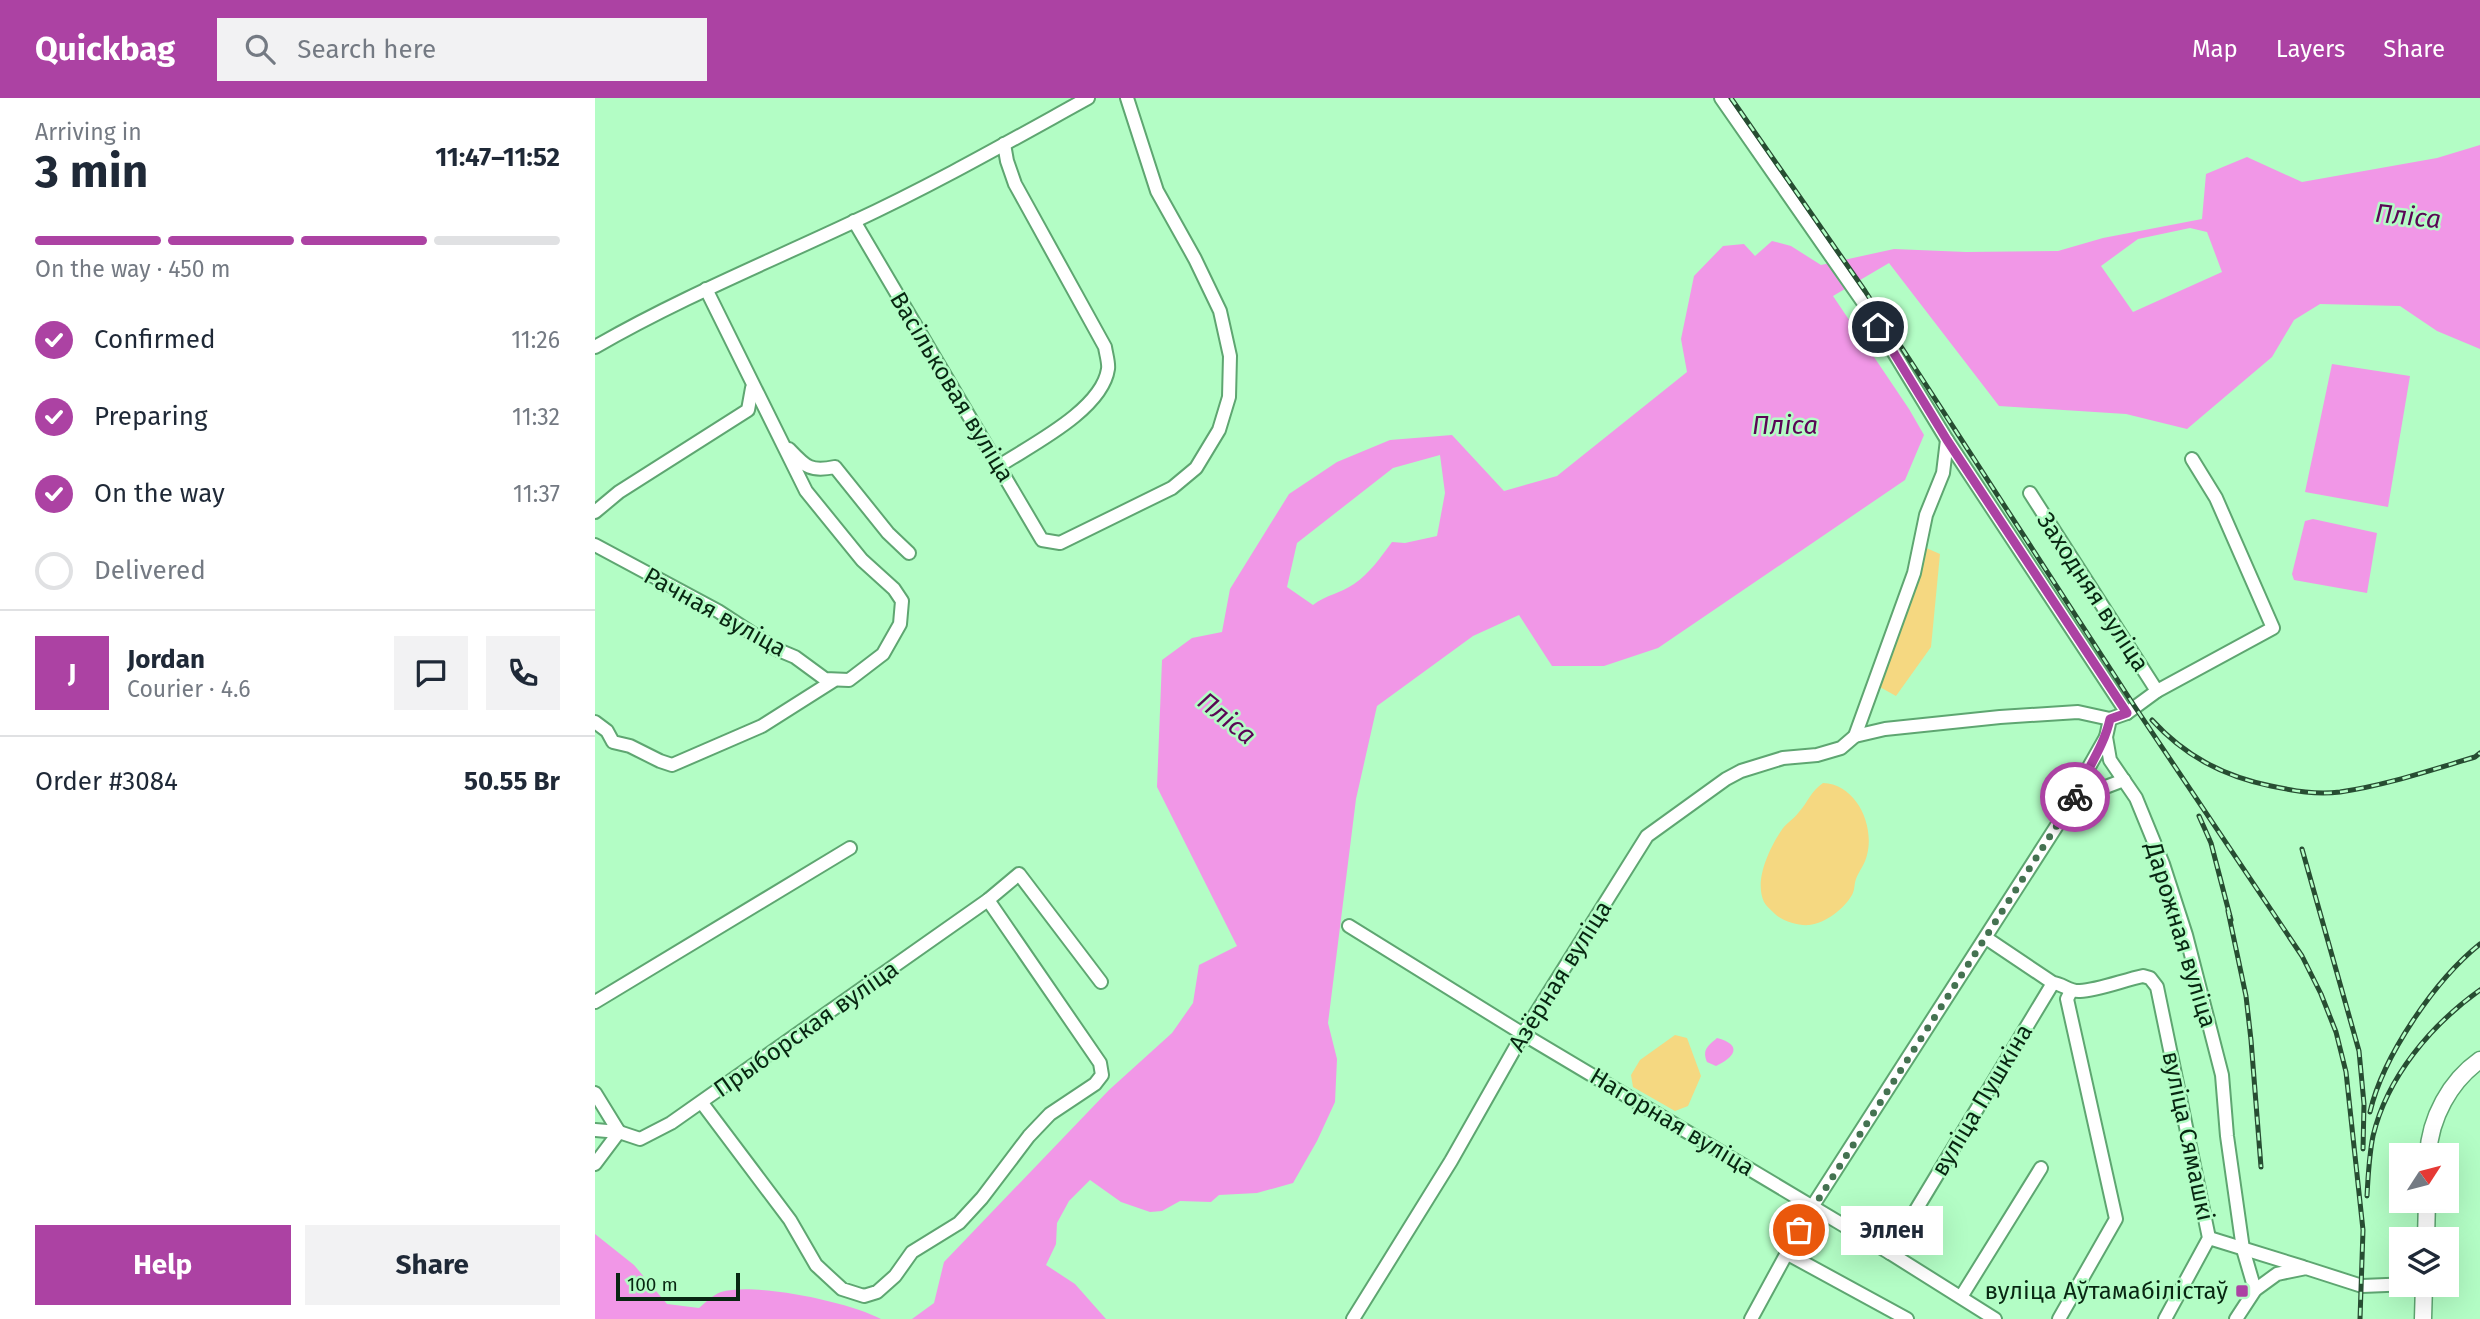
<!DOCTYPE html>
<meta charset="utf-8">
<style>
body{margin:0;font-family:"Fira Sans",sans-serif;background:#f2f2f3;color:#1f2937;height:100vh;display:flex;flex-direction:column;font-size:26px;white-space:nowrap}
*{box-sizing:border-box;margin:0}
p{font-size:23px;color:#747a83}
.icon{flex:none;width:38px;height:38px;fill:none;stroke:currentColor;stroke-width:2;stroke-linecap:round;stroke-linejoin:round}
.map{position:relative;flex:1;overflow:hidden}
.drawer{display:flex;flex-direction:column;background:#fff;width:595px}
.drawer>*{flex:none}
.needle{width:46px;rotate:54deg}
.buttons{position:absolute;left:1794px;top:1045px;display:grid;gap:14px}
.buttons a{display:grid;place-items:center;width:70px;height:70px;border-radius:0px;background:#fff;box-shadow:0 7px 28px #0002;font-size:35px}
.scale{position:absolute;left:21px;bottom:18px;width:124px;box-sizing:border-box;padding-left:7px;border:4px solid #082712;border-top:0;font-size:19px;line-height:24px;white-space:nowrap;color:#082712;-webkit-text-stroke:5px #b3fdc5;paint-order:stroke}
.pin{position:absolute;display:grid;place-items:center;width:60px;height:60px;color:#fff;margin:-30px;border:4px solid #fff;border-radius:50%;box-shadow:0 2px 7px #0007}
.courier{position:absolute;display:grid;place-items:center;width:70px;height:70px;margin:-35px;border:5px solid #ac42a3;border-radius:50%;background:#fff;color:#222;box-shadow:0 2px 9px #0007}
.bubble{position:absolute;height:49px;border-radius:0px;background:#fff;box-shadow:0 7px 28px #0002;font-size:23px;font-weight:700;line-height:49px;text-align:center}
.overview em{font-style:normal;font-weight:700}
.overview div{display:flex;flex-direction:column-reverse}
.overview{display:flex;align-items:center;justify-content:space-between;height:119px;padding:0 35px}
h1{font-size:46px;font-weight:700;line-height:52px}
.bar{display:grid;grid-template-columns:repeat(4,1fr);gap:10px 7px;align-content:center;height:84px;padding:0 35px}
.bar i{height:9px;border-radius:5px;background:#e0e1e3}
.bar .selected{background:#ac42a3}
.bar p{grid-column:span 4}
.line{display:flex;align-items:center;gap:18px;padding:0 35px;border-top:2px solid #e0e1e3}
.line div{flex:1}
.round{display:grid;place-items:center;flex:none;width:74px;height:74px;border-radius:0px;background:#f2f2f3}
ol{padding:0 35px;list-style:none}
li{display:flex;align-items:center;gap:21px;height:77px}
li p{margin-inline-start:auto}
li .icon{padding:7px;border-radius:50%;background:#ac42a3;color:#fff;stroke-width:4}
li:last-child{color:#747a83}
li i{width:38px;height:38px;border:4px solid #e0e1e3;border-radius:50%}
.primary-button{display:flex;gap:14px;margin-top:auto;padding:14px 35px}
.primary-button a{flex:1;height:80px;border-radius:0px;background:#ac42a3;color:#fff;font-size:28px;font-weight:700;line-height:80px;text-align:center}
.primary-button a+a{background:#f2f2f3;color:#1f2937}
header{display:flex;align-items:center;gap:42px;box-sizing:border-box;height:98px;padding:0 35px;background:#ac42a3;color:#fff}
header strong{font-size:33px}
nav{display:flex;gap:38px;margin-inline-start:auto;font-size:24px}
.search{width:490px;height:63px;background:#f2f2f3;display:flex;align-items:center;gap:18px;box-sizing:border-box;padding:0 24px;border-radius:0px;color:#747a83;font-size:26px}
main{display:flex;flex:1;min-height:0}
.map>svg:first-child{display:block}
.green{fill:#f5d881}
.water{fill:#f197e7;fill-rule:evenodd}
.lines{fill:none;stroke-linecap:round;stroke-linejoin:round}
.minor-casing{stroke:#5ea671;stroke-width:16}
.major-casing{stroke:#5ea671;stroke-width:19}
.minor{stroke:#fff;stroke-width:12}
.major{stroke:#fff;stroke-width:16}
.rail-casing{stroke:#274d32;stroke-width:5}
.rail{stroke:#b3fdc5;stroke-width:2.5;stroke-dasharray:8;stroke-linecap:butt}
.done{stroke:#447251;stroke-width:7;stroke-dasharray:0 12.6}
.route{stroke:#ac42a3;stroke-width:9}
.poi-dot{fill:#ac42a3;stroke:#b3fdc5;stroke-width:2.5}
.labels{text-anchor:middle;stroke-width:5;stroke-linejoin:round;paint-order:stroke}
.street-label{font-size:24px;fill:#082712;stroke:#b3fdc5}
.poi-label{font-size:24px;fill:#082712;stroke:#b3fdc5;text-anchor:end}
.water-label{font-size:26px;font-style:italic;fill:#5a0655;stroke:#b3fdc5}
</style>
<header>
<strong>Quickbag</strong>
<div class="search"><svg class="icon" aria-label="search" viewBox="0 0 24 24"><circle cx="10" cy="10" r="6"/><path d="M15 15l6 6"/></svg>Search here</div>
<nav><a>Map</a><a>Layers</a><a>Share</a></nav>
</header>
<main>
<section class="drawer">
<div class="overview"><div><h1>3 min</h1><p>Arriving in</p></div><em>11:47–11:52</em></div>
<div class="bar"><i class="selected"></i><i class="selected"></i><i class="selected"></i><i></i><p>On the way · 450 m</p></div>
<ol>
<li><svg class="icon" aria-label="check" viewBox="0 0 24 24"><path d="M5 12l5 5 9-10"/></svg>Confirmed<p>11:26</p></li>
<li><svg class="icon" aria-label="check" viewBox="0 0 24 24"><path d="M5 12l5 5 9-10"/></svg>Preparing<p>11:32</p></li>
<li><svg class="icon" aria-label="check" viewBox="0 0 24 24"><path d="M5 12l5 5 9-10"/></svg>On the way<p>11:37</p></li>
<li><i></i>Delivered</li>
</ol>
<div class="line" style="height:126px"><b class="round" style="background:#ac42a3;color:#fff">J</b><div><b>Jordan</b><p>Courier · 4.6</p></div><a class="round"><svg class="icon" aria-label="chat" viewBox="0 0 24 24"><path d="M4 5h16v11H9l-5 4z"/></svg></a><a class="round"><svg class="icon" aria-label="phone" viewBox="0 0 24 24"><path d="M5 4h4l2 5-3 2q2 4 5 5l2-3 5 2v4C11 20 4 13 5 4z"/></svg></a></div>
<div class="line" style="height:91px"><div>Order #3084</div><b>50.55 Br</b></div>
<div class="primary-button"><a>Help</a><a>Share</a></div>
</section>
<div class="map">
<svg width="1885" height="1221" viewBox="0 0 1885 1221">
<rect width="100%" height="100%" fill="#b3fdc5"/>
<g class="green">
<path d="M1329,449L1345,456L1336,549L1301,598L1283,588Z"/>
<path d="M1228,685C1261,686 1280,727 1272,757C1270,766 1264,773 1261,781C1259,786 1260,792 1257,797C1249,811 1231,825 1214,827C1204,828 1187,823 1180,816C1176,812 1171,808 1169,804C1159,783 1174,751 1186,733C1190,726 1199,721 1204,714C1213,704 1216,693 1228,685Z"/>
<path d="M1080,937L1092,940L1106,978L1093,1008L1080,1013L1038,989L1036,977L1045,962Z"/>
</g>
<g class="water">
<path d="M1885,47V251L1842,233L1805,208L1725,206L1699,222L1677,259L1592,331L1531,316L1404,308L1294,165L1238,198L1314,311L1329,337L1310,382L1063,550L1009,568H957L924,517L878,538L782,608L761,701L733,925L742,961L740,1004L722,1043L698,1085L662,1095L624,1097L616,1104L585,1103L567,1113L555,1114L526,1104L495,1082L474,1103L462,1125L461,1146L451,1167L480,1186L511,1221H317L339,1205L349,1164L514,992L577,935L598,905L604,867L642,848L562,689L567,562L597,540L627,534L635,491L694,396L742,364L795,342L857,337L909,393L962,378L1092,274L1086,241L1099,178L1128,148L1149,146L1160,158L1177,143L1196,148L1226,167L1299,151L1371,154L1463,153L1508,140L1607,121L1611,76L1652,59L1707,84L1842,60ZM1595,130L1612,134L1627,174L1538,214L1506,168L1543,141ZM845,357L850,395L842,438L810,445L797,444C785,460 775,475 759,486C746,495 731,497 718,507L692,489L702,445L798,370Z"/>
<path d="M1737,266L1815,278L1793,409L1710,394Z"/>
<path d="M1718,421L1782,435L1772,495L1699,482L1697,476L1710,423Z"/>
<path d="M1122,940C1148,947 1140,959 1121,968L1112,964C1107,951 1113,948 1122,940Z"/>
<path d="M0,1136L39,1167L72,1206L104,1210C110,1205 118,1197 126,1194C160,1184 254,1204 286,1221H0Z"/>
</g>
<g class="lines">
<defs>
<g id="minor">
<path d="M1126,0L1270,207L1352,342L1532,615L1515,621L1511,639L1515,662L1541,700L1568,766L1591,837L1627,977L1632,1038L1648,1151L1660,1192"/>
<path d="M259,123L447,442L465,445L577,390L601,370L624,332L634,299L635,258L625,213L600,161L562,93L532,0"/>
<path d="M0,249C83,201 171,165 258,124C338,87 415,43 493,0"/>
<path d="M194,351C211,369 215,374 240,369L293,435L314,455"/>
<path d="M404,368C436,347 507,312 513,271C514,265 511,256 510,249L420,86L412,63L409,46"/>
<path d="M1435,395L1562,593"/>
<path d="M0,414L24,394L153,312L157,290"/>
<path d="M0,447L123,513L181,551L200,559L230,581L254,582L288,556L305,526L307,503L299,491L267,462L211,393L111,191"/>
<path d="M1532,615L1562,593L1678,530L1621,400L1597,361"/>
<path d="M0,624L12,633L18,644L35,648L65,663L77,667L167,628L238,583"/>
<path d="M1260,638L1319,475L1331,417L1348,375L1352,342"/>
<path d="M1479,701L1529,682"/>
<path d="M754,828L928,936L1295,1155L1400,1221"/>
<path d="M1391,840L1458,885C1468,886 1475,894 1485,893C1503,892 1529,882 1548,878L1555,880L1562,889L1614,1140L1570,1221"/>
<path d="M0,904L255,750"/>
<path d="M0,995L24,1034L0,1032"/>
<path d="M107,1005L195,1122L221,1167L247,1191L269,1198L282,1194L300,1178L317,1154L364,1125L387,1100L434,1038L455,1016L500,986L507,977L505,965L393,802"/>
<path d="M0,1066L24,1034L45,1041L76,1025L393,802L424,776L506,884"/>
<path d="M1614,1140L1708,1169"/>
<path d="M1191,1155L1312,1221"/>
<path d="M1295,1155L1458,885"/>
<path d="M1366,1199L1446,1070"/>
<path d="M758,1221L856,1063L928,936L1052,738L1131,681L1146,673L1188,660L1222,657L1246,650L1260,638L1290,631L1405,619L1483,614L1515,621"/>
<path d="M1156,1221L1217,1109L1479,701L1490,676L1511,639"/>
<path d="M1464,1221L1521,1121L1472,901L1476,893"/>
<path d="M1641,1221L1660,1192L1682,1176L1711,1170L1767,1188L1816,1186"/>
</g>
<g id="major">
<path d="M1833,1057C1835,1020 1855,983 1885,962"/>
<path d="M1831,1141L1832,1102"/>
<path d="M1828,1221L1829,1186"/>
</g>
</defs>
<use href="#minor" class="minor-casing"/>
<use href="#major" class="major-casing"/>
<use href="#minor" class="minor"/>
<use href="#major" class="major"/>
<defs>
<g id="rail">
<path d="M1136,0L1270,193L1540,609L1707,858L1726,896L1741,934L1751,974L1768,1132L1765,1221"/>
<path d="M1557,622C1590,658 1628,678 1676,688C1700,693 1721,697 1745,694C1792,687 1836,672 1880,659L1885,655"/>
<path d="M1604,718L1616,745L1636,822"/>
<path d="M1707,751L1764,953L1769,1006L1768,1051"/>
<path d="M1633,813L1651,898L1656,942L1666,1069"/>
<path d="M1775,1014C1788,958 1840,882 1885,846"/>
<path d="M1772,1098C1773,1078 1774,1058 1778,1038C1792,979 1836,927 1885,892"/>
</g>
</defs>
<use href="#rail" class="rail-casing"/>
<use href="#rail" class="rail"/>
</g>
<g class="lines">
<path class="done" d="M1204,1132L1480,699"/>
<path class="route" d="M1283,229L1352,342L1532,615L1515,621C1509,649 1491,672 1480,699"/>
</g>
<rect class="poi-dot" x="1640" y="1186" width="14" height="14" rx="3.5"/>
<g class="labels">
<g class="street-label">
<text transform="translate(357 289) rotate(59)" y="8">Васільковая вуліца</text>
<text transform="translate(1498 494) rotate(57)" y="8">Заходняя вуліца</text>
<text transform="translate(120 514) rotate(29)" y="8">Рачная вуліца</text>
<text transform="translate(1586 837) rotate(73)" y="8">Дарожная вуліца</text>
<text transform="translate(965 878) rotate(-58)" y="8">Азёрная вуліца</text>
<text transform="translate(211 931) rotate(-35)" y="8">Прыборская вуліца</text>
<text transform="translate(1387 1002) rotate(-59)" y="8">вуліца Пушкіна</text>
<text transform="translate(1077 1024) rotate(31)" y="8">Нагорная вуліца</text>
<text transform="translate(1593 1038) rotate(78)" y="8">вуліца Сямашкі</text>
</g>
<g class="poi-label">
<text x="1633" y="1201">вуліца Аўтамабілістаў</text>
</g>
<g class="water-label">
<text transform="translate(1813 118) rotate(6)" y="9">Пліса</text>
<text x="1190" y="336">Пліса</text>
<text transform="translate(632 620) rotate(39)" y="9">Пліса</text>
</g>
</g>
</svg>
<div class="buttons">
<a><svg class="needle" viewBox="-14 -14 28 28"><path d="M0-13l5 13h-10z" fill="#e53935"/><path d="M0 13l5-13h-10z" fill="#747a83"/></svg></a>
<a><svg class="icon" aria-label="layers" viewBox="0 0 24 24"><path d="M12 4l9 5-9 5-9-5zM3 14l9 5 9-5"/></svg></a>
</div>
<div class="scale">100 m</div>
<div class="pin" style="left:1204px;top:1132px;background:#ea580c"><svg class="icon" aria-label="bag" viewBox="0 0 24 24"><path d="M5 8h14l-1 12H6zM9 8a3 3 0 0 1 6 0"/></svg></div>
<div class="pin" style="left:1283px;top:229px;background:#1f2937"><svg class="icon" aria-label="home" viewBox="0 0 24 24"><path d="M3 11l9-7 9 7M6 9v11h12V9"/></svg></div>
<div class="courier" style="left:1480px;top:699px"><svg class="icon" aria-label="bike" viewBox="0 0 24 24"><circle cx="6" cy="16" r="4"/><circle cx="18" cy="16" r="4"/><path d="M6 16l4-8h5l3 8M10 8l3 8H6M13 5h3"/></svg></div>
<div class="bubble" style="left:1246px;top:1108px;width:102px">Эллен</div>
</div>
</main>
